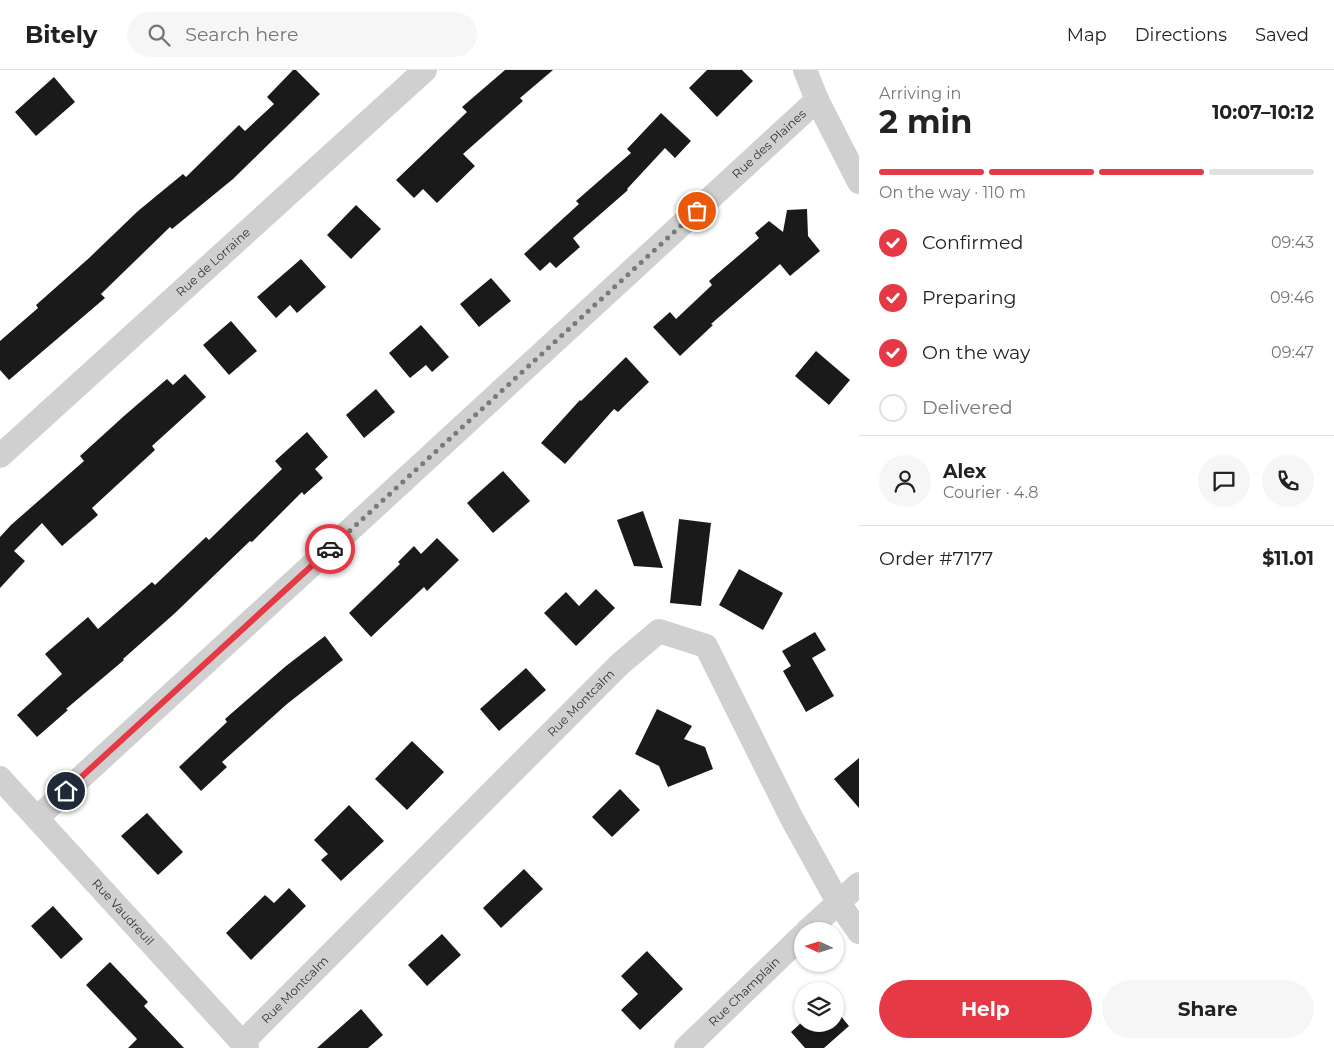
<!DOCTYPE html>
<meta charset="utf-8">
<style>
body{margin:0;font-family:Montserrat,sans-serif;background:#f6f6f6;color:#222;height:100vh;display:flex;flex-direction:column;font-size:19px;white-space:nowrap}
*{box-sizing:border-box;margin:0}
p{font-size:16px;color:#767676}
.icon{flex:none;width:28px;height:28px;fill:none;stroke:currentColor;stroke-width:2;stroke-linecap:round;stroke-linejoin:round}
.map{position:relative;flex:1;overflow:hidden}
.drawer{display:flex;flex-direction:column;background:#fff;width:475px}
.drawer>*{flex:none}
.needle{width:32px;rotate:274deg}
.controls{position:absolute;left:794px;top:852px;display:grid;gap:10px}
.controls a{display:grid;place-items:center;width:50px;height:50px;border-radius:50%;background:#fff;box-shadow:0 1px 4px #0004;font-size:25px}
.pin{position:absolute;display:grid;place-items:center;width:42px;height:42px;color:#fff;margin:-21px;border:2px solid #fff;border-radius:50%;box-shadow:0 1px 5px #0007}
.courier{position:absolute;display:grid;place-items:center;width:50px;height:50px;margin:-25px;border:4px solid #e63946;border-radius:50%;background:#fff;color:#222;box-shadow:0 1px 6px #0007}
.overview em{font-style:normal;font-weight:700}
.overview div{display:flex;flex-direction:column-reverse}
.overview{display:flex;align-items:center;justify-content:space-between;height:85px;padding:0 20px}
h1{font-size:32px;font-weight:700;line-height:38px}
.bar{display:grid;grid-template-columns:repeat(4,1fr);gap:8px 5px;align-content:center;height:60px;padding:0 20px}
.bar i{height:6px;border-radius:4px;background:#e0e0e0}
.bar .on{background:#e63946}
.bar p{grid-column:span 4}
.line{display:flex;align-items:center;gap:12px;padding:0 20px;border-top:1px solid #e0e0e0}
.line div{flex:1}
.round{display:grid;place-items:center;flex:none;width:52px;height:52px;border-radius:26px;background:#f6f6f6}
ol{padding:0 20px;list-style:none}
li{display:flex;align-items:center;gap:15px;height:55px}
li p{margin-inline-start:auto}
li .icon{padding:5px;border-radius:50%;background:#e63946;color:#fff;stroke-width:4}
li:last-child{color:#767676}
li i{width:28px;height:28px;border:2px solid #e0e0e0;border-radius:50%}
.primary-button{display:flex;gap:10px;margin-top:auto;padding:10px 20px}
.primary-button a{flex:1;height:58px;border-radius:30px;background:#e63946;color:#fff;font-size:20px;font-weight:700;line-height:58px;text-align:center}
.primary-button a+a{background:#f6f6f6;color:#222}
header{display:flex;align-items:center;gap:30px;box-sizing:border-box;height:70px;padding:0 25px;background:#fff;border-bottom:1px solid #e0e0e0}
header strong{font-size:24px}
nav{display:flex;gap:28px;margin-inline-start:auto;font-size:18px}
.search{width:350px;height:45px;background:#f6f6f6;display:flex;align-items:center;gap:12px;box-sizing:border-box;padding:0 18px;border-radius:28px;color:#767676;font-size:19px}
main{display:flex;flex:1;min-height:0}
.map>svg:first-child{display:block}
.building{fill:#1a1a1a}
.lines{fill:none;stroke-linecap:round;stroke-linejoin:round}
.minor{stroke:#d0d0d0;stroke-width:24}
.done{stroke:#7a7a7a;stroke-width:5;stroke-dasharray:0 9}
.route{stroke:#e63946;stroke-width:6}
.labels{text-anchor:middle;stroke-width:5;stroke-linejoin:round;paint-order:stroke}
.street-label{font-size:12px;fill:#333;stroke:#fff}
</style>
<header>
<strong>Bitely</strong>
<div class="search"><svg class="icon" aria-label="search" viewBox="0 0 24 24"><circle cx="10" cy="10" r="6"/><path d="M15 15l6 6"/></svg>Search here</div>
<nav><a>Map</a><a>Directions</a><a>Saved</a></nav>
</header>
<main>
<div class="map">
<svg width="859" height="978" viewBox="0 0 859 978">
<rect width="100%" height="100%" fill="#fff"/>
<g class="building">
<path d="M293,0H296L320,24L233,109L172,159L170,157L101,224L105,228L9,310L0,300V271L38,238L36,235L88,189L138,141L183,104L186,107L239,55L245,61L274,34L267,27Z"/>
<path d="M505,0H553L520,28L523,31L463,84L475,96L437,133L423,119L414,128L396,110L467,42L462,37Z"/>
<path d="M707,0H742L753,11L717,47L689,18Z"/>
<path d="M54,7L75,32L36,66L15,42Z"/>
<path d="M661,43L691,71L675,88L665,78L627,119L628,120L573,168L580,177L556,198L550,192L540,201L524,184L579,134L576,131L631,83L627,79Z"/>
<path d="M356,135L381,159L351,189L327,165Z"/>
<path d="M807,139L808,166L820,181L790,206L780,194L711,254L713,255L680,286L653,257L670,242L676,249L712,215L709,211L759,168L755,163L769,151L783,162L787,140Z"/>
<path d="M301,189L326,217L297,243L290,235L276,248L257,227Z"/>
<path d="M491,208L511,231L479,257L460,234Z"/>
<path d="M231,251L257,281L229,305L203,275Z"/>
<path d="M421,255L449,287L432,302L426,295L410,308L389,283Z"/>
<path d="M816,281L850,310L829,335L795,306Z"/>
<path d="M626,287L649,312L618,342L614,339L565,394L541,373L580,330L581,331Z"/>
<path d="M185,304L206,327L152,376L155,380L92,438L98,445L62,476L42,453L14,481L25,491L0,518V467L11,455L84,391L80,386L124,346L167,309L173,315Z"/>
<path d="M376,319L395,342L364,368L346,345Z"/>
<path d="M307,362L328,387L315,399L323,408L304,425L302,422L252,472L250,471L174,544L123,589L124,590L66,639L68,640L37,667L17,645L62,604L45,584L88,547L98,559L152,512L155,515L206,467L209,470L282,399L275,391Z"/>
<path d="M503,401L530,431L493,463L467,433Z"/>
<path d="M643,441L663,498L634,496L617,450Z"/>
<path d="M679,449L711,453L701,536L670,533Z"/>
<path d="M437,468L459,490L427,521L424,517L371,567L349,543L400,494L398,492L414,476L421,484Z"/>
<path d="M739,499L783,523L763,560L719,535Z"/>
<path d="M596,519L615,538L576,576L544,543L566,522L579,536Z"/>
<path d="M815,562L826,580L812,588L834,626L806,642L783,601L791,596L782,581Z"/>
<path d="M325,566L343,590L287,634L222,692L227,697L201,721L179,697L227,652L225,649L286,596Z"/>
<path d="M526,598L546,620L499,661L480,639Z"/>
<path d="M657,639L692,656L684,669L705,677L713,699L668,717L659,696L635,684Z"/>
<path d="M412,671L444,702L407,740L375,709Z"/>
<path d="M859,688V738L834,709Z"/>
<path d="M620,719L640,740L612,767L592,747Z"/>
<path d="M349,735L384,771L341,811L321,790L328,784L314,770Z"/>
<path d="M147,743L183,782L158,805L121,766Z"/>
<path d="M524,799L543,819L501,858L483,838Z"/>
<path d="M289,818L306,836L251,890L226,863L265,825L274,833Z"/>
<path d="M53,836L83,869L61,889L31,856Z"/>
<path d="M442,864L461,885L427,916L408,895Z"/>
<path d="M647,881L683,919L640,960L621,940L638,924L621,906Z"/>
<path d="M110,892L148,932L144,936L184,978H128L137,969L86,915Z"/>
<path d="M361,939L383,965L368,978H317Z"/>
<path d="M835,939L849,956L824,978H805L791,962L802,952V954H835Z"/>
</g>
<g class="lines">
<g class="minor">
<path d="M805,0L817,30L859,112"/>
<path id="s1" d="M0,386L425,0"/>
<path id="s2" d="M0,708L247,978"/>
<path id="s3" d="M37,748L817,30"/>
<path d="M807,861L859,814"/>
<path id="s4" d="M242,973L620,594L659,561L706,576L791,747L838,832L859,862"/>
<path id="s5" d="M686,978L802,866"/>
</g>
</g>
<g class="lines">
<path class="done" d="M330,479L697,141"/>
<path class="route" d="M66,721L330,479"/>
</g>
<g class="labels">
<g class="street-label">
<text dy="4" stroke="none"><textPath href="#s3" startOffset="995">Rue des Plaines</textPath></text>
<text dy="4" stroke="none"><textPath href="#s1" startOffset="288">Rue de Lorraine</textPath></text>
<text dy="4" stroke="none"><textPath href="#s4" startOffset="480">Rue Montcalm</textPath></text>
<text dy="4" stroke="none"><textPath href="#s2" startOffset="182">Rue Vaudreuil</textPath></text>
<text dy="4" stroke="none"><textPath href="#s4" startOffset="75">Rue Montcalm</textPath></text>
<text dy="4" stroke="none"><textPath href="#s5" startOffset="81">Rue Champlain</textPath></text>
</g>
</g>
</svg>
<div class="controls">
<a><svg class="needle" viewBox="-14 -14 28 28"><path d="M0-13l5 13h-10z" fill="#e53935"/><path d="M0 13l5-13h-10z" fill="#767676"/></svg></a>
<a><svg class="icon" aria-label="layers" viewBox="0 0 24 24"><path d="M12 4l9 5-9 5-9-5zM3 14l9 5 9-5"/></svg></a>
</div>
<div class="pin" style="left:697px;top:141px;background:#ea580c"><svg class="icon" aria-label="bag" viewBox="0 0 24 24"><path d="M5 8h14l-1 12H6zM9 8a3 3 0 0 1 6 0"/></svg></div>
<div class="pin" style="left:66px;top:721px;background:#1f2937"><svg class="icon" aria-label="home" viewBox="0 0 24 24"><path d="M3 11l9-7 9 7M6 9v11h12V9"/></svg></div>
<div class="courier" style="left:330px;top:479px"><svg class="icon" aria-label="car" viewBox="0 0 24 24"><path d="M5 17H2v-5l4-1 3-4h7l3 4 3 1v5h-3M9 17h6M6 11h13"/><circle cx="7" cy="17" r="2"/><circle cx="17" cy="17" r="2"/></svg></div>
</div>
<section class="drawer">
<div class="overview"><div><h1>2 min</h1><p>Arriving in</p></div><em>10:07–10:12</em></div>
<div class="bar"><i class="on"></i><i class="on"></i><i class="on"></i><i></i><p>On the way · 110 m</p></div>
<ol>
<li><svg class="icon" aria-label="check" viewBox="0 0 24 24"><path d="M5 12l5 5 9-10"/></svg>Confirmed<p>09:43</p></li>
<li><svg class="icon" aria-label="check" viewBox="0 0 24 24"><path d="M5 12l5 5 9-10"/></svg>Preparing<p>09:46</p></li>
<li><svg class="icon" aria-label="check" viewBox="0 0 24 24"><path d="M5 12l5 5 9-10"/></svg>On the way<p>09:47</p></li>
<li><i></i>Delivered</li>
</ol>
<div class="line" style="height:90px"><a class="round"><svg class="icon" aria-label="person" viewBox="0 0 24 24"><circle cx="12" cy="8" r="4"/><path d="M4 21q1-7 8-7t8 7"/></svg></a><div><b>Alex</b><p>Courier · 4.8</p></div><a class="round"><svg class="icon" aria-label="chat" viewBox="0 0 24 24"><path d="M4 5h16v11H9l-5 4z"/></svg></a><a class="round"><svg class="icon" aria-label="phone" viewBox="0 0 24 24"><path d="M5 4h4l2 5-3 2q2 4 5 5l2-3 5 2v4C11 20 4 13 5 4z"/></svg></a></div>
<div class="line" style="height:65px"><div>Order #7177</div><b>$11.01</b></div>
<div class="primary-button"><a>Help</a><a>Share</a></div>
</section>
</main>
